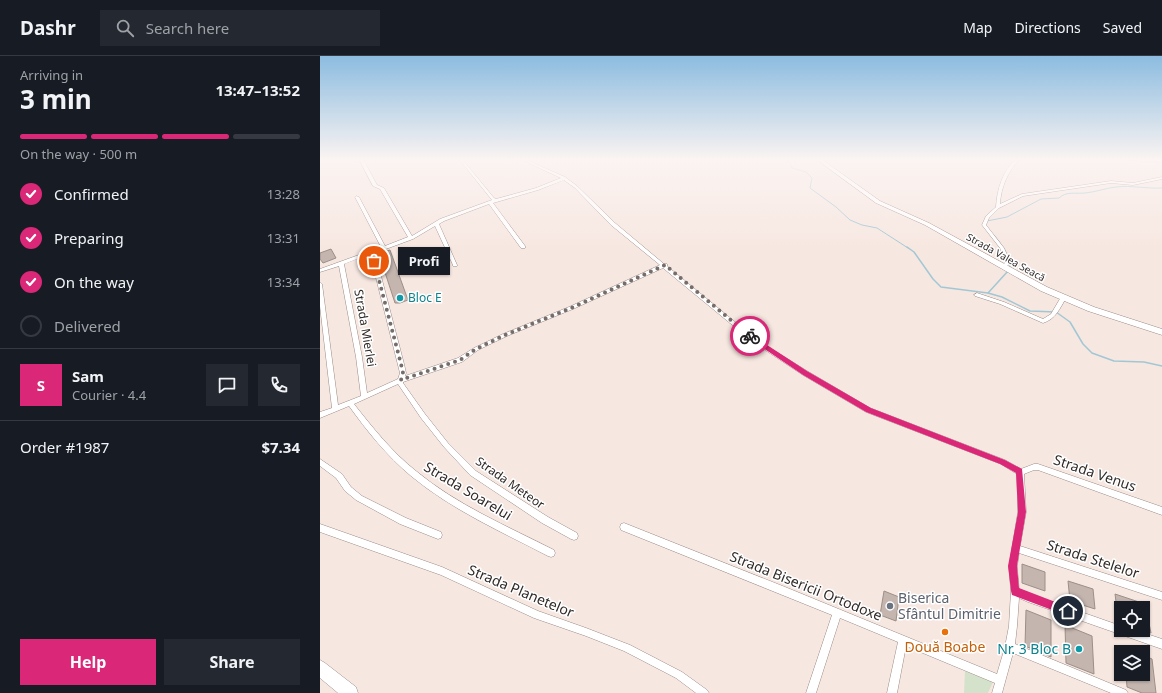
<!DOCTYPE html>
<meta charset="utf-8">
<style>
body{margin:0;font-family:"Noto Sans",sans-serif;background:#242831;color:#f1f3f6;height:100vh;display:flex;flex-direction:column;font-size:15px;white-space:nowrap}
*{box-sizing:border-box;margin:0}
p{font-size:13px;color:#9ea1a6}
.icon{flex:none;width:22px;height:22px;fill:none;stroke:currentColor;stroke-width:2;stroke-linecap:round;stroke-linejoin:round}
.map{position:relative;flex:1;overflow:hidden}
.sheet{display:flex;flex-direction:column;background:#171b24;width:320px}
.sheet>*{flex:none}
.buttons{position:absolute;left:794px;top:545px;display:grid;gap:8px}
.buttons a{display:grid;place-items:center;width:36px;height:36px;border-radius:0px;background:#171b24;box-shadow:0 1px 3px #0004;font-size:20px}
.pin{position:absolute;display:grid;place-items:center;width:34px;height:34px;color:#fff;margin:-17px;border:2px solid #fff;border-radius:50%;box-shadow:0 1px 4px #0007}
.courier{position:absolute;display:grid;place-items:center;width:40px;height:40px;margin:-20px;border:3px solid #db2777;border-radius:50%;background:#fff;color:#222;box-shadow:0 1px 5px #0007}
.bubble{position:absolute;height:28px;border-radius:0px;background:#171b24;box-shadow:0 1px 3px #0004;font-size:13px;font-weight:700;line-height:28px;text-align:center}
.overview em{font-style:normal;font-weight:700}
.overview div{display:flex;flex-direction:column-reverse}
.overview{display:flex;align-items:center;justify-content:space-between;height:68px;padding:0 20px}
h1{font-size:26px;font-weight:700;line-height:30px}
.bar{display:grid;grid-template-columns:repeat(4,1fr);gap:6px 4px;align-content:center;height:48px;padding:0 20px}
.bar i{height:5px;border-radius:3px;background:#363941}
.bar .current{background:#db2777}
.bar p{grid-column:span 4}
.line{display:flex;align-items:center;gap:10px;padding:0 20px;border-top:1px solid #363941}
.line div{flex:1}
.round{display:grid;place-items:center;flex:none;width:42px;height:42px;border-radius:0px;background:#242831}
ol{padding:0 20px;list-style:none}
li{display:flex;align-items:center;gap:12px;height:44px}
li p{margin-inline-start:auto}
li .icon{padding:4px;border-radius:50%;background:#db2777;color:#fff;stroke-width:4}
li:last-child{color:#9ea1a6}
li i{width:22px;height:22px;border:2px solid #363941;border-radius:50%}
.action{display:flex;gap:8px;margin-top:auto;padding:8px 20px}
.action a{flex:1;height:46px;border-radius:0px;background:#db2777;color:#fff;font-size:16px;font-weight:700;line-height:46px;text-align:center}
.action a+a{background:#242831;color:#f1f3f6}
header{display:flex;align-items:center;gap:24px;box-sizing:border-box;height:56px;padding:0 20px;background:#171b24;border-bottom:1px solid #363941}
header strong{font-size:19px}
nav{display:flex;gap:22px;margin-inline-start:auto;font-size:14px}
.search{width:280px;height:36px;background:#242831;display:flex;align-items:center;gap:10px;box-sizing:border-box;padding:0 14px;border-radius:0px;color:#9ea1a6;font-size:15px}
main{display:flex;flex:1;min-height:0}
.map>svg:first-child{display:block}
.green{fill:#d4e2cb}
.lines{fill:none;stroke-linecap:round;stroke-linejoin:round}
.stream-far1{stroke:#a2c7d4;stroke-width:1}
.stream{stroke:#a2c7d4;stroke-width:1.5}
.building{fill:#c4b5af;stroke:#9c8e88}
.minor-casing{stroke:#9a8b86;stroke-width:1}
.secondary-casing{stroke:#9a8b86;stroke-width:1}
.primary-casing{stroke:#9a8b86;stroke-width:1}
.minor{fill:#fff;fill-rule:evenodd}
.secondary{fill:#fff;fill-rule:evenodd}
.primary{fill:#fff;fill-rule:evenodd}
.route{fill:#db2777}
.done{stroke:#766c69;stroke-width:4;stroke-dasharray:0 7.2}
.culture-dot{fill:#0f9aa8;stroke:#fff;stroke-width:1.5}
.worship-dot{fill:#6b7280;stroke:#fff;stroke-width:1.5}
.food-dot{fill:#e8710a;stroke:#fff;stroke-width:1.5}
.labels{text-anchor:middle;stroke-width:3;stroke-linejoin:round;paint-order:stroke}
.far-street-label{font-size:10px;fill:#302a28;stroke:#fff}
.culture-label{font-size:12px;fill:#0d838f;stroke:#fff;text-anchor:start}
.street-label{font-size:12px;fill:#302a28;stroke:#fff}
.near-street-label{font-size:14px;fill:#302a28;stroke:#fff}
.near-worship-label{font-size:14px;fill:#5b616d;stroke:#fff;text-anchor:start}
.near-food-label{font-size:14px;fill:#c56008;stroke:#fff}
.near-culture-label{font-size:14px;fill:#0d838f;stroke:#fff;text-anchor:end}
</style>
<header>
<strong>Dashr</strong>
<div class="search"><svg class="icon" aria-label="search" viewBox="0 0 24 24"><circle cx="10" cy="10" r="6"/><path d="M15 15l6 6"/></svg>Search here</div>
<nav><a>Map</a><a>Directions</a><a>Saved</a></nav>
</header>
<main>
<section class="sheet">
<div class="overview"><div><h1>3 min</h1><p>Arriving in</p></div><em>13:47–13:52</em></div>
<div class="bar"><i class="current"></i><i class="current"></i><i class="current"></i><i></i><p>On the way · 500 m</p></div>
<ol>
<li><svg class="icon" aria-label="check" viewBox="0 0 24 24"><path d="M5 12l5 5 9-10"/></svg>Confirmed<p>13:28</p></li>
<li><svg class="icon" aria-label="check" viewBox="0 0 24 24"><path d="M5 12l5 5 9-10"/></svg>Preparing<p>13:31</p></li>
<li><svg class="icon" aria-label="check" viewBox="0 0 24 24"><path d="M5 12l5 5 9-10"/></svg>On the way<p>13:34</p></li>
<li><i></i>Delivered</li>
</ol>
<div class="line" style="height:72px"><b class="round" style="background:#db2777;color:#fff">S</b><div><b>Sam</b><p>Courier · 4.4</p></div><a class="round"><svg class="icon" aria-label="chat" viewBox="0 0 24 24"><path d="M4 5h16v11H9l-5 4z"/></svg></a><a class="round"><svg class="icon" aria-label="phone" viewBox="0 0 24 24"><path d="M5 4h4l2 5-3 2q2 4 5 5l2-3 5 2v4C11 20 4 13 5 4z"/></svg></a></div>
<div class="line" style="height:52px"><div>Order #1987</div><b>$7.34</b></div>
<div class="action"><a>Help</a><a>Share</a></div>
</section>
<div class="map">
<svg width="842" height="637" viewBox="0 0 842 637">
<rect width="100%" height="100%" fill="#f7e7e1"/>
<path class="green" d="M645,615L673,626L668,637H644Z"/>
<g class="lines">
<g class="stream-far1">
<path d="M468,103L472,112L486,116L492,122L490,132L516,151L530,164L542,169L557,172L588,192"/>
<path d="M667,165L687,161L721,143L739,142C746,135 756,138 765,137C776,136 786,132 796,131C811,129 827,133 842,132"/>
<path d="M674,179L681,188"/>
</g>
<g class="stream">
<path d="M587,191L594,196L613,223L621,231L668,237L682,241L710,255L736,256L750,266L763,288L772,297L794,305L824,306L842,310"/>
<path d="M689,204L690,212"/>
<path d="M668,237L688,215"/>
</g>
</g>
<g class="building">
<path d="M11,193L16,202L3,207L0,203V197Z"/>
<path d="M70,194L88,244L80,247H75L59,198Z"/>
<path d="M702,508L725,516V535L702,527Z"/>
<path d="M748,525L773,533L775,553L750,545Z"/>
<path d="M564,535L579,541L576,565L560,559Z"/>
<path d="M795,538L825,548L831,577L823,575V552H801V560L798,561Z"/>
<path d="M706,554L731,564V601L705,590Z"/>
<path d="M745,569L772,580L774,618L746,607Z"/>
<path d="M823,599L832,603L836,637H822L807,631L806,618H823Z"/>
</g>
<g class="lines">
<defs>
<g id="minor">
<path d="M39,103H43L57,129L64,132L92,180L120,163L172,144L139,103H142L174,142L176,143L216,132L241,122L200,103H204L245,121L257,130L295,167L344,208H347V210L437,284L487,315L550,352L685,404L701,413L714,408H718L842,451V459L718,414H714L704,418L706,456L700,490L842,536V544L699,497L697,511L699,533L710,538L801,570V574H815L842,583V593L708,546L699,542L697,570L695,588L806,634L808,637H791L693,597L682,637H672L675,627L586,590L577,637H567L578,586L520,562L496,637H486L512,559L301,474L300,471L301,468L304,467L465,531L677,618L685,591L689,570L691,535L689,511L698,456L697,418L681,408L546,356L483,319L433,286L343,212L253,253L187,280L158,294L142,306L83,326V327L105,358L128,387L156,415L228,461L257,477L258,480L257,483L254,484L251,483L222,467L150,419L124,391L101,362L78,328L34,348C53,372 72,396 96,415C137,449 187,470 234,494L235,497L234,500L231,501L228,500C182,476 132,454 91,420C67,400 47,375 29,350L0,362V356L12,352L0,250V226L2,228L18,349L41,340L36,301L19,210L0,216V213L61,191L35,141L36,140L39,141L65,190L88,181L60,133L53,130ZM244,124L255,132L291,169L340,209L249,251L183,278L154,292L138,302L85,320L86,317L84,308L55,197L93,183L115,170L133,209V210H137V209L119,168L124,165L169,148L201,192H205V190L173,147L218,134ZM50,198L80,317L78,323L47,337L42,301L24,208Z"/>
<path d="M696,103H700C688,115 681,131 680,148L702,138L791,125L813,127L842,121V123L813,129L791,127L703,140L679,152L669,162L666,169L684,192L690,205L686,212H684L682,211L686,205L680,192L662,169L666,160L676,151C677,133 683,114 696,103Z"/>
<path d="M804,103H817L842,104V106L806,104Z"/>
<path d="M657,237L684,246L723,263L731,258L741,241L743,240L746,242C740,252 736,263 723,267L680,248L655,240L654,239Z"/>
<path d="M0,403L22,418L31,431L42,440L86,462L121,476L122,479L121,482L118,483L80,468L36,444L25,435L16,422L0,410Z"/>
<path d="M0,468L122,511L218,555L266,572L310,589L362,616L387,634L389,637H376L356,622L304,595L266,580L214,562L121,519L0,476Z"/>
</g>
<path id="secondary" d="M496,103H501L560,145L609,167L727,231L774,251L842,273V279L768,255L721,235L605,169L556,147Z"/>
<path id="primary" d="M0,604L5,607L36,631L38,637H18L0,622Z"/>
</defs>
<use href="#minor" class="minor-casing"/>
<use href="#secondary" class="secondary-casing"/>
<use href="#primary" class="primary-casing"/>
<use href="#minor" class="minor"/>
<use href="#secondary" class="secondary"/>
<use href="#primary" class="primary"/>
</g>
<linearGradient id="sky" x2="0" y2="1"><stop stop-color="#8cbce0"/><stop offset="0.54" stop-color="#fbf4f2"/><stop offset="1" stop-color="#fbf4f2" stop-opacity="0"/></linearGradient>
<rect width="842" height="192" fill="url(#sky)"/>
<path class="route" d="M430,278L487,315L551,352L685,404L702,413L706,456L697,510L699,532L751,552L753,555L751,559L748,560L695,540L692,539L691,535L688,510L698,456L696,417L680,408L546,356L483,319L427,281V279Z"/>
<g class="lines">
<path class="done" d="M54,205L81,308L83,317L81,324L140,304L156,293L185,279L251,252L345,209L430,280"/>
</g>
<g class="culture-dot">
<circle cx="80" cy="242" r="4"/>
<circle cx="759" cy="593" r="4"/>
</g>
<circle class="worship-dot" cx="570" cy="550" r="4"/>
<circle class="food-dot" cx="625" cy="576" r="4"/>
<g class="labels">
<g class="far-street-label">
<text transform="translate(686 201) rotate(29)" y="4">Strada Valea Seacă</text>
</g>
<g class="culture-label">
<text x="88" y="246">Bloc E</text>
</g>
<g class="street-label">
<text transform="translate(45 272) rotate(80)" y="4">Strada Mierlei</text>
<text transform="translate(190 427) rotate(35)" y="4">Strada Meteor</text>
</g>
<g class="near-street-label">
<text transform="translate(775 417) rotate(19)" y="5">Strada Venus</text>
<text transform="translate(148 435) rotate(31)" y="5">Strada Soarelui</text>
<text transform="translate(773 503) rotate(18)" y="5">Strada Stelelor</text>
<text transform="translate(486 530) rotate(22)" y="5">Strada Bisericii Ortodoxe</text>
<text transform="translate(201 535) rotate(23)" y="5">Strada Planetelor</text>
</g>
<g class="near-worship-label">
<text x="578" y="547">Biserica<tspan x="578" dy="16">Sfântul Dimitrie</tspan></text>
</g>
<g class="near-food-label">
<text x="625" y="596">Două Boabe</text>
</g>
<g class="near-culture-label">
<text x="751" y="598">Nr. 3 Bloc B</text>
</g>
</g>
</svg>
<div class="buttons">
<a><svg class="icon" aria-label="locate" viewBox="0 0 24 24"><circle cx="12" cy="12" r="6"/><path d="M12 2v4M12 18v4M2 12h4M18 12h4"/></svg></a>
<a><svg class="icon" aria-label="layers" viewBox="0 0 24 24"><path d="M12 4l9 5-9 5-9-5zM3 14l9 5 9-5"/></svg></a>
</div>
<div class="pin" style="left:54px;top:205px;background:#ea580c"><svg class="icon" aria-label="bag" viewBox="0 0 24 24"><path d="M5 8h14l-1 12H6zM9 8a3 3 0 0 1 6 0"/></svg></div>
<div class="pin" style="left:748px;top:555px;background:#1f2937"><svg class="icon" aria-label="home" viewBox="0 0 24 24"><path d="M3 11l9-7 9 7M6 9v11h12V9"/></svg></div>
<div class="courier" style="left:430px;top:280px"><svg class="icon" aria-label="bike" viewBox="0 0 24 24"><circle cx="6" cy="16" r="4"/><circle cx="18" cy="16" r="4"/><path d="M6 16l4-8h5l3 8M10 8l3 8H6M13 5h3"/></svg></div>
<div class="bubble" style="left:78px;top:191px;width:52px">Profi</div>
</div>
</main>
